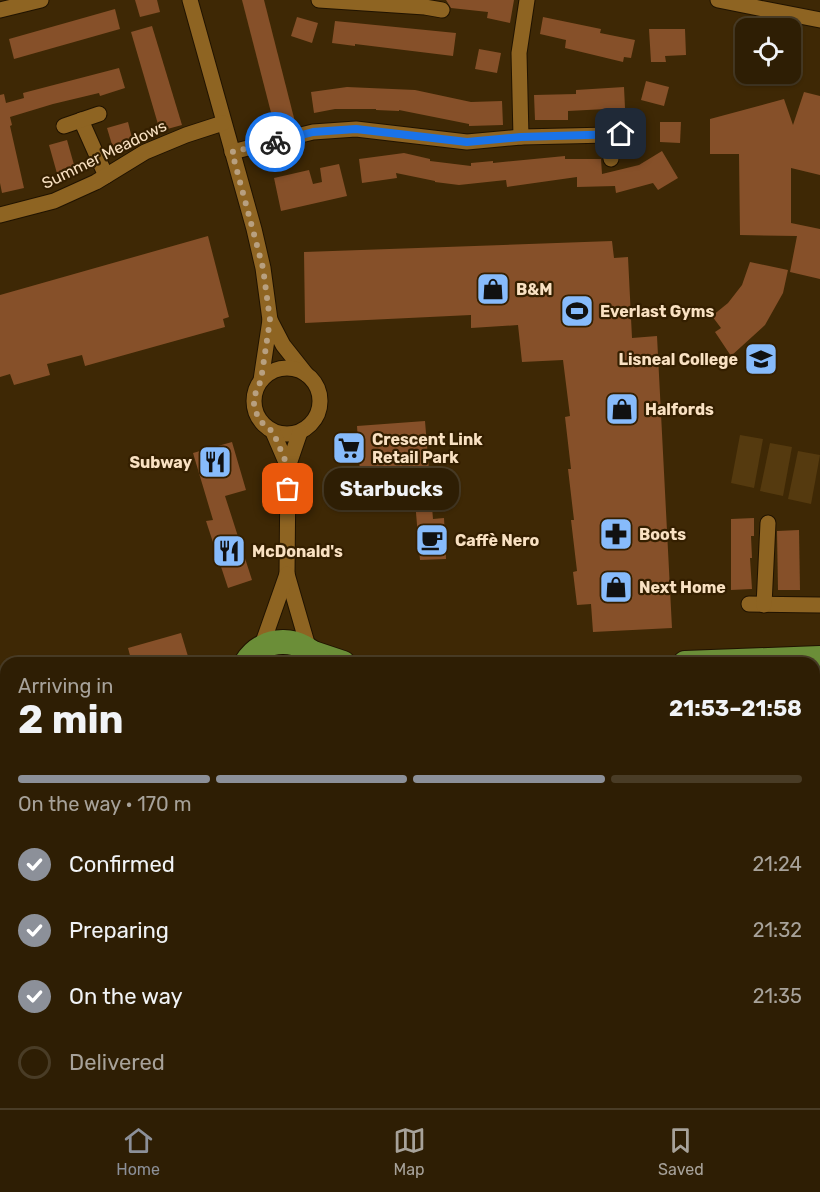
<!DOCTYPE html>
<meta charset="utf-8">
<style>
body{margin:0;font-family:Rubik,sans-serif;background:#3a2b13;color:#f1f3f6;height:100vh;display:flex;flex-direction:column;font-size:22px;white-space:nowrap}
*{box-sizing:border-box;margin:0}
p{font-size:20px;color:#a7a29a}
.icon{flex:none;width:33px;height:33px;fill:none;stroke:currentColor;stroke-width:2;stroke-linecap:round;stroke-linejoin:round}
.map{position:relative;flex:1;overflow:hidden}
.side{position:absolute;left:0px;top:657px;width:820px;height:452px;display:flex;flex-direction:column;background:#2e1e04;border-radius:18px 18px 0 0;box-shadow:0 2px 4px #0004,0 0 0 2px #493c26}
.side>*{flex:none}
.tools{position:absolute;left:735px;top:18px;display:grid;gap:12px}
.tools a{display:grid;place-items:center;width:66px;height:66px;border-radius:12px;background:#2e1e04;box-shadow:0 2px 4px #0004,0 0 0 2px #493c26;font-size:30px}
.pin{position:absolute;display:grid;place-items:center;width:51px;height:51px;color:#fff;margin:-26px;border-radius:12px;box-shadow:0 3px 9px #0006}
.courier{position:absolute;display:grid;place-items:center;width:60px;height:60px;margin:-30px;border:4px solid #1a73e8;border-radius:50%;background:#fff;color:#222;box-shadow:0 2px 8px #0007}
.bubble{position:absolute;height:42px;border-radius:18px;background:#2e1e04;box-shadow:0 2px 4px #0004,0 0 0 2px #493c26;font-size:20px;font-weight:700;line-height:42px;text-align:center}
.headline em{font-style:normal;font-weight:700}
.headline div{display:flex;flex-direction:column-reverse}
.headline{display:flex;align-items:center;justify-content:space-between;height:102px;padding:0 18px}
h1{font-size:39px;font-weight:700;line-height:45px}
.bar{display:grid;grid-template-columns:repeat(4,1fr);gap:9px 6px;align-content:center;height:72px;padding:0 18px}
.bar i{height:8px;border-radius:4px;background:#493c26}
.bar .selected{background:#8c9099}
.bar p{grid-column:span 4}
ol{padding:0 18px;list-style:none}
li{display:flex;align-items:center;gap:18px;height:66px}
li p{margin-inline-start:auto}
li .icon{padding:6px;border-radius:50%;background:#8c9099;color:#fff;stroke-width:4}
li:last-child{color:#a7a29a}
li i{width:33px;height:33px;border:3px solid #493c26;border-radius:50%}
.menu{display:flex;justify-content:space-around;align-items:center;height:84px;border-top:2px solid #493c26;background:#2e1e04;font-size:16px;color:#a7a29a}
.menu a{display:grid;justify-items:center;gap:3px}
.menu .selected{color:#8c9099}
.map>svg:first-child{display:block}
.green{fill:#553a0f}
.building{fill:#865029}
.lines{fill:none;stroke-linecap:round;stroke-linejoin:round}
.minor-casing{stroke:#201301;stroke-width:17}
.tertiary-casing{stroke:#201301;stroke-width:20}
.trunk-casing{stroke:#201301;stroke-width:26}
.minor{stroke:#8e6422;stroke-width:15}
.tertiary{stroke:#8e6422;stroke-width:18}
.trunk{stroke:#6b8e38;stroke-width:24}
.done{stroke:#b8a080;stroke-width:6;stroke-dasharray:0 10.8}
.route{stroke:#1a73e8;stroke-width:8}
.labels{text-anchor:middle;stroke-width:4.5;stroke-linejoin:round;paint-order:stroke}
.street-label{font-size:16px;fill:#f9e1c2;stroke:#341f00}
.poi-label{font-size:16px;font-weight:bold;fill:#f9e1c2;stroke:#341f00;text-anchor:start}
</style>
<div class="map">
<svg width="820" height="1108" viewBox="0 0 820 1108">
<rect width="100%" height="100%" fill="#3e2805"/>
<g class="green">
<path d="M740,435L763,439L754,488L731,483Z"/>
<path d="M770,443L792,447L783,496L760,491Z"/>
<path d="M798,451L820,455L811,504L788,499Z"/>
</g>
<g class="building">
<path d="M135,0H157L160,12L140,17Z"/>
<path d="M242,0H264L295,122L275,128Z"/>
<path d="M446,0H514L510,23L487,18L488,12L451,8Z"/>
<path d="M115,9L120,29L14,59L9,39Z"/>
<path d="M297,17L318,23L312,43L291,36Z"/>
<path d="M543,17L601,29L600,33L635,40L631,58L624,57L623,62L565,48L566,40L540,34Z"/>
<path d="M335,21L456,33L453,56L355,44V46L332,43Z"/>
<path d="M152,26L182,125L160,131L131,32Z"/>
<path d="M649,29H685L686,55L665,56L666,62H651Z"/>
<path d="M479,49L501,53L497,73L475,69Z"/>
<path d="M119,68L125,88L100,96L99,93L53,104L10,117L12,125L10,126L24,188L2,193L0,183V95L4,94L6,103L24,98L23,93Z"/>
<path d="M646,81L669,87L664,106L641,100Z"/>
<path d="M347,87L415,90L471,102L502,101L503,125L469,126V124L399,110V111L376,110V109H335L314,113L311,92Z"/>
<path d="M624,87L625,108L568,111V120H535L534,95L576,94V90Z"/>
<path d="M804,92L820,96V175L791,168V223L820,229V279L790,272L797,236L740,235L739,154H710V119L784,99L793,125Z"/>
<path d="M128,122L133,142L113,148L107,128Z"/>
<path d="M660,122H681L680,143L660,142Z"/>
<path d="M67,140L76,172L58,177L49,145Z"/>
<path d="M662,151L678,178L658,190L653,183L616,193L615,186L577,187V177L507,187L506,180L459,185L435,182V181L396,173L397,178L362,183L359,159L404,153L430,159V161L471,166V163L493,161V163L565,156V159H601L602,174L639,165Z"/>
<path d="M339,164L347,196L281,211L274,178L309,170L313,184L322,182L320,168Z"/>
<path d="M208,236L229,317L223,319L225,327L85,366L82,355L47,364L50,375L14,385L10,374L0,377V295Z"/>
<path d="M612,241L614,258L628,257L632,338L657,336L672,628L593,632L591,604L577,605L573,572L577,571L571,520H574L568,469H571L565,417L570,416L563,360L522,362L518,325L471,328V315L305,323L304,252Z"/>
<path d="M750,262L788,270L783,293L765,325L731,356L715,332L721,328L712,316L728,303L742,285Z"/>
<path d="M425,421L433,519L444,518L446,559L420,560L415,501L362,505L357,426Z"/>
<path d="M232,442L246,490L225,496L252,580L228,588L206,521L213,520L193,453Z"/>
<path d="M754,518V536H751L752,558H750L752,589L731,590V519Z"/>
<path d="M799,530L800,590H778L777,531Z"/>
<path d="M181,633L190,663H132L128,648Z"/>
</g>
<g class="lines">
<defs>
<g id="minor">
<path d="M190,0L254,229L263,268L270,320L261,380"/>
<path d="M319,0L425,7L442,10"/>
<path d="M718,0L820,20"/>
<path d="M0,10L41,0"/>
<path d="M81,120L106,176"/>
<path d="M64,126L99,114"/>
<path d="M609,135L611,159"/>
<path d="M521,137L519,53L527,0"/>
<path d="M232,152L313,132L356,129L467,142L521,137L609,135L634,132"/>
<path d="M0,215L54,201L96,182L145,152L186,135L223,123"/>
<path d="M270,320L283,345L306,374"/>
<circle cx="287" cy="401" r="33"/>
<path d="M273,432L288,467"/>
<path d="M300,432L288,467L287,574L309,650"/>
<path d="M749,604L820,605"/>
<path d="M764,605L768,523"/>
<path d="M261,648L287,574"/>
<path d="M0,901L6,888"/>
<path d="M814,993H820"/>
<path d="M0,1037L6,1041"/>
<path d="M0,1090L6,1077"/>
<path d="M263,1102L271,1108"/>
<path d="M689,1102V1108"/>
<path d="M111,1108L113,1102"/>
<path d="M227,1108L232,1102"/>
<path d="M320,1108L323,1102"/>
</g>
<path id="tertiary" d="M520,1102L522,1108"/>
<g id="trunk">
<path d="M313,653L343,663"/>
<path d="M246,663C264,634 303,636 321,663"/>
<path d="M685,663L820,658"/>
<path d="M814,684H820"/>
<path d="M0,752L6,750"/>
<path d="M0,786L6,784"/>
</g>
</defs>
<use href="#minor" class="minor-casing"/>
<use href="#tertiary" class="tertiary-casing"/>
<use href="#trunk" class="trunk-casing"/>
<use href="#minor" class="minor"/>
<use href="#tertiary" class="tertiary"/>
<use href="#trunk" class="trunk"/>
</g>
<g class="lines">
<path class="done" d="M275,142L232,152L263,268L270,320L261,380L254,397V407L258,417L264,425L273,432L288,467V489"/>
<path class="route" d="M275,142L313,132L356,129L467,142L521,137L621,134"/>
</g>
<defs>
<symbol id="shop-square" viewBox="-11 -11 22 22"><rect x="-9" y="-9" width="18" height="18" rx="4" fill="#87bbfb" stroke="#341f00"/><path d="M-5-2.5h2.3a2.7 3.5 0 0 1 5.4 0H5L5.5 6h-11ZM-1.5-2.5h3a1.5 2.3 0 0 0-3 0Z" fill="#111"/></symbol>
<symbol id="stadium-square" viewBox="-11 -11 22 22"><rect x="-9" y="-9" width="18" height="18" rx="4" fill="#87bbfb" stroke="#341f00"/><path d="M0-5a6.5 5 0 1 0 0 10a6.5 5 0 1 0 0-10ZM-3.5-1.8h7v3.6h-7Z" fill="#111"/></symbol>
<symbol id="school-square" viewBox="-11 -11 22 22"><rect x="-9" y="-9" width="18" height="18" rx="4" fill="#87bbfb" stroke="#341f00"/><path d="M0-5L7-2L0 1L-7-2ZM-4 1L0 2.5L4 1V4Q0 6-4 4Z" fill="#111"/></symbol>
<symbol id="supermarket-square" viewBox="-11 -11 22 22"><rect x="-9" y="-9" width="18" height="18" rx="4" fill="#87bbfb" stroke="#341f00"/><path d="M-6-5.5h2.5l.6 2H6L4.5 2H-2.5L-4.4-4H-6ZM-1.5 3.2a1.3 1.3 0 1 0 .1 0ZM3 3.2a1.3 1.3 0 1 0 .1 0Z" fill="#111"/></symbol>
<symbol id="restaurant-square" viewBox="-11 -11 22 22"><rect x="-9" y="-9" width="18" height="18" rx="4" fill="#87bbfb" stroke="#341f00"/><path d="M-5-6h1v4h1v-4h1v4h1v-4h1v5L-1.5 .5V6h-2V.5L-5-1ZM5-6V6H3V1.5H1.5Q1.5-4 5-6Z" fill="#111"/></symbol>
<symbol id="pharmacy-square" viewBox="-11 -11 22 22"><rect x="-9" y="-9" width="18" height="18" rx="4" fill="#87bbfb" stroke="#341f00"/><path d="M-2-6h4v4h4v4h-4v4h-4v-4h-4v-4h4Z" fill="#111"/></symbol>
<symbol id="cafe-square" viewBox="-11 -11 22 22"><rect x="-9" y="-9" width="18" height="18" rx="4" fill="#87bbfb" stroke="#341f00"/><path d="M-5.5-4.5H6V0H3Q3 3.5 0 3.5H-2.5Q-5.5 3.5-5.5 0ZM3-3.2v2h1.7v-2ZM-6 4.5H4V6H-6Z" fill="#111"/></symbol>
</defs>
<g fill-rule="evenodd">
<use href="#shop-square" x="474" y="270" width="38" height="38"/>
<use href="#stadium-square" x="558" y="292" width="38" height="38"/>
<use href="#school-square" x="742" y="340" width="38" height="38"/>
<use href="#shop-square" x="603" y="390" width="38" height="38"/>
<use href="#supermarket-square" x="330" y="429" width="38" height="38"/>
<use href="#restaurant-square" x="196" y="443" width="38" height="38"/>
<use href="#pharmacy-square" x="597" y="515" width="38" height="38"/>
<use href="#cafe-square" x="413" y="521" width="38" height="38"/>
<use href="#restaurant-square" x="210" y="532" width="38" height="38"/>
<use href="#shop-square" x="597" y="568" width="38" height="38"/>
</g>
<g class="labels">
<g class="street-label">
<text transform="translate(104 154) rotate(-26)" y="6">Summer Meadows</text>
</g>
<g class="poi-label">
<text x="516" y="295">B&amp;M</text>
<text x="600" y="317">Everlast Gyms</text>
<text x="738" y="365" text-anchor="end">Lisneal College</text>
<text x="645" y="415">Halfords</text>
<text x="372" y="445">Crescent Link<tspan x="372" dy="18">Retail Park</tspan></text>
<text x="192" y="468" text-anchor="end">Subway</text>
<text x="639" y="540">Boots</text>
<text x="455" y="546">Caffè Nero</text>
<text x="252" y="557">McDonald's</text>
<text x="639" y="593">Next Home</text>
</g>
</g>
</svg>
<div class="tools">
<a><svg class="icon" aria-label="locate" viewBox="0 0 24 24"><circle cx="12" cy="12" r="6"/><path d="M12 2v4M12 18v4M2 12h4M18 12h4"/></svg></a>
</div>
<div class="pin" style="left:288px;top:489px;background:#ea580c"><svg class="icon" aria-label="bag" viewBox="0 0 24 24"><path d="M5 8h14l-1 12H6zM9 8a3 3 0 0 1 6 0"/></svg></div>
<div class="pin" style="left:621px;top:134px;background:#1f2937"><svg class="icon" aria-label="home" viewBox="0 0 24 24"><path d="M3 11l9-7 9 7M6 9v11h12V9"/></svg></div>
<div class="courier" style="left:275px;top:142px"><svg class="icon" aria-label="bike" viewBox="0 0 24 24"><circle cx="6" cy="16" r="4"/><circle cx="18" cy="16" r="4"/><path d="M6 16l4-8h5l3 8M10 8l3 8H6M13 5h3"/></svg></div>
<div class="bubble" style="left:324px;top:468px;width:135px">Starbucks</div>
<section class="side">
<div class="headline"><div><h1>2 min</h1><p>Arriving in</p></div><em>21:53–21:58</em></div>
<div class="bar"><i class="selected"></i><i class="selected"></i><i class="selected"></i><i></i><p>On the way · 170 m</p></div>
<ol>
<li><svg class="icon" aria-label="check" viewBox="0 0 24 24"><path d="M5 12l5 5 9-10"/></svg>Confirmed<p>21:24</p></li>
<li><svg class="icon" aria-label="check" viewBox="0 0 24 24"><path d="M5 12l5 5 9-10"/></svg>Preparing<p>21:32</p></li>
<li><svg class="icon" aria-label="check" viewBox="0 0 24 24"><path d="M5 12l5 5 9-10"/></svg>On the way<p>21:35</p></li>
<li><i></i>Delivered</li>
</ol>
</section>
</div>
<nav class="menu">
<a class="selected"><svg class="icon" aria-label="home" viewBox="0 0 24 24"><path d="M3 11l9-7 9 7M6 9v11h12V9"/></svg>Home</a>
<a><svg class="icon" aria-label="map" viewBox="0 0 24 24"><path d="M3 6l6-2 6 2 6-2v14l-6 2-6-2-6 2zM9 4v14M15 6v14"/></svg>Map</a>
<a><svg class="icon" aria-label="saved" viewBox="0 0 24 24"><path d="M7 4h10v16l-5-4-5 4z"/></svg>Saved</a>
</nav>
